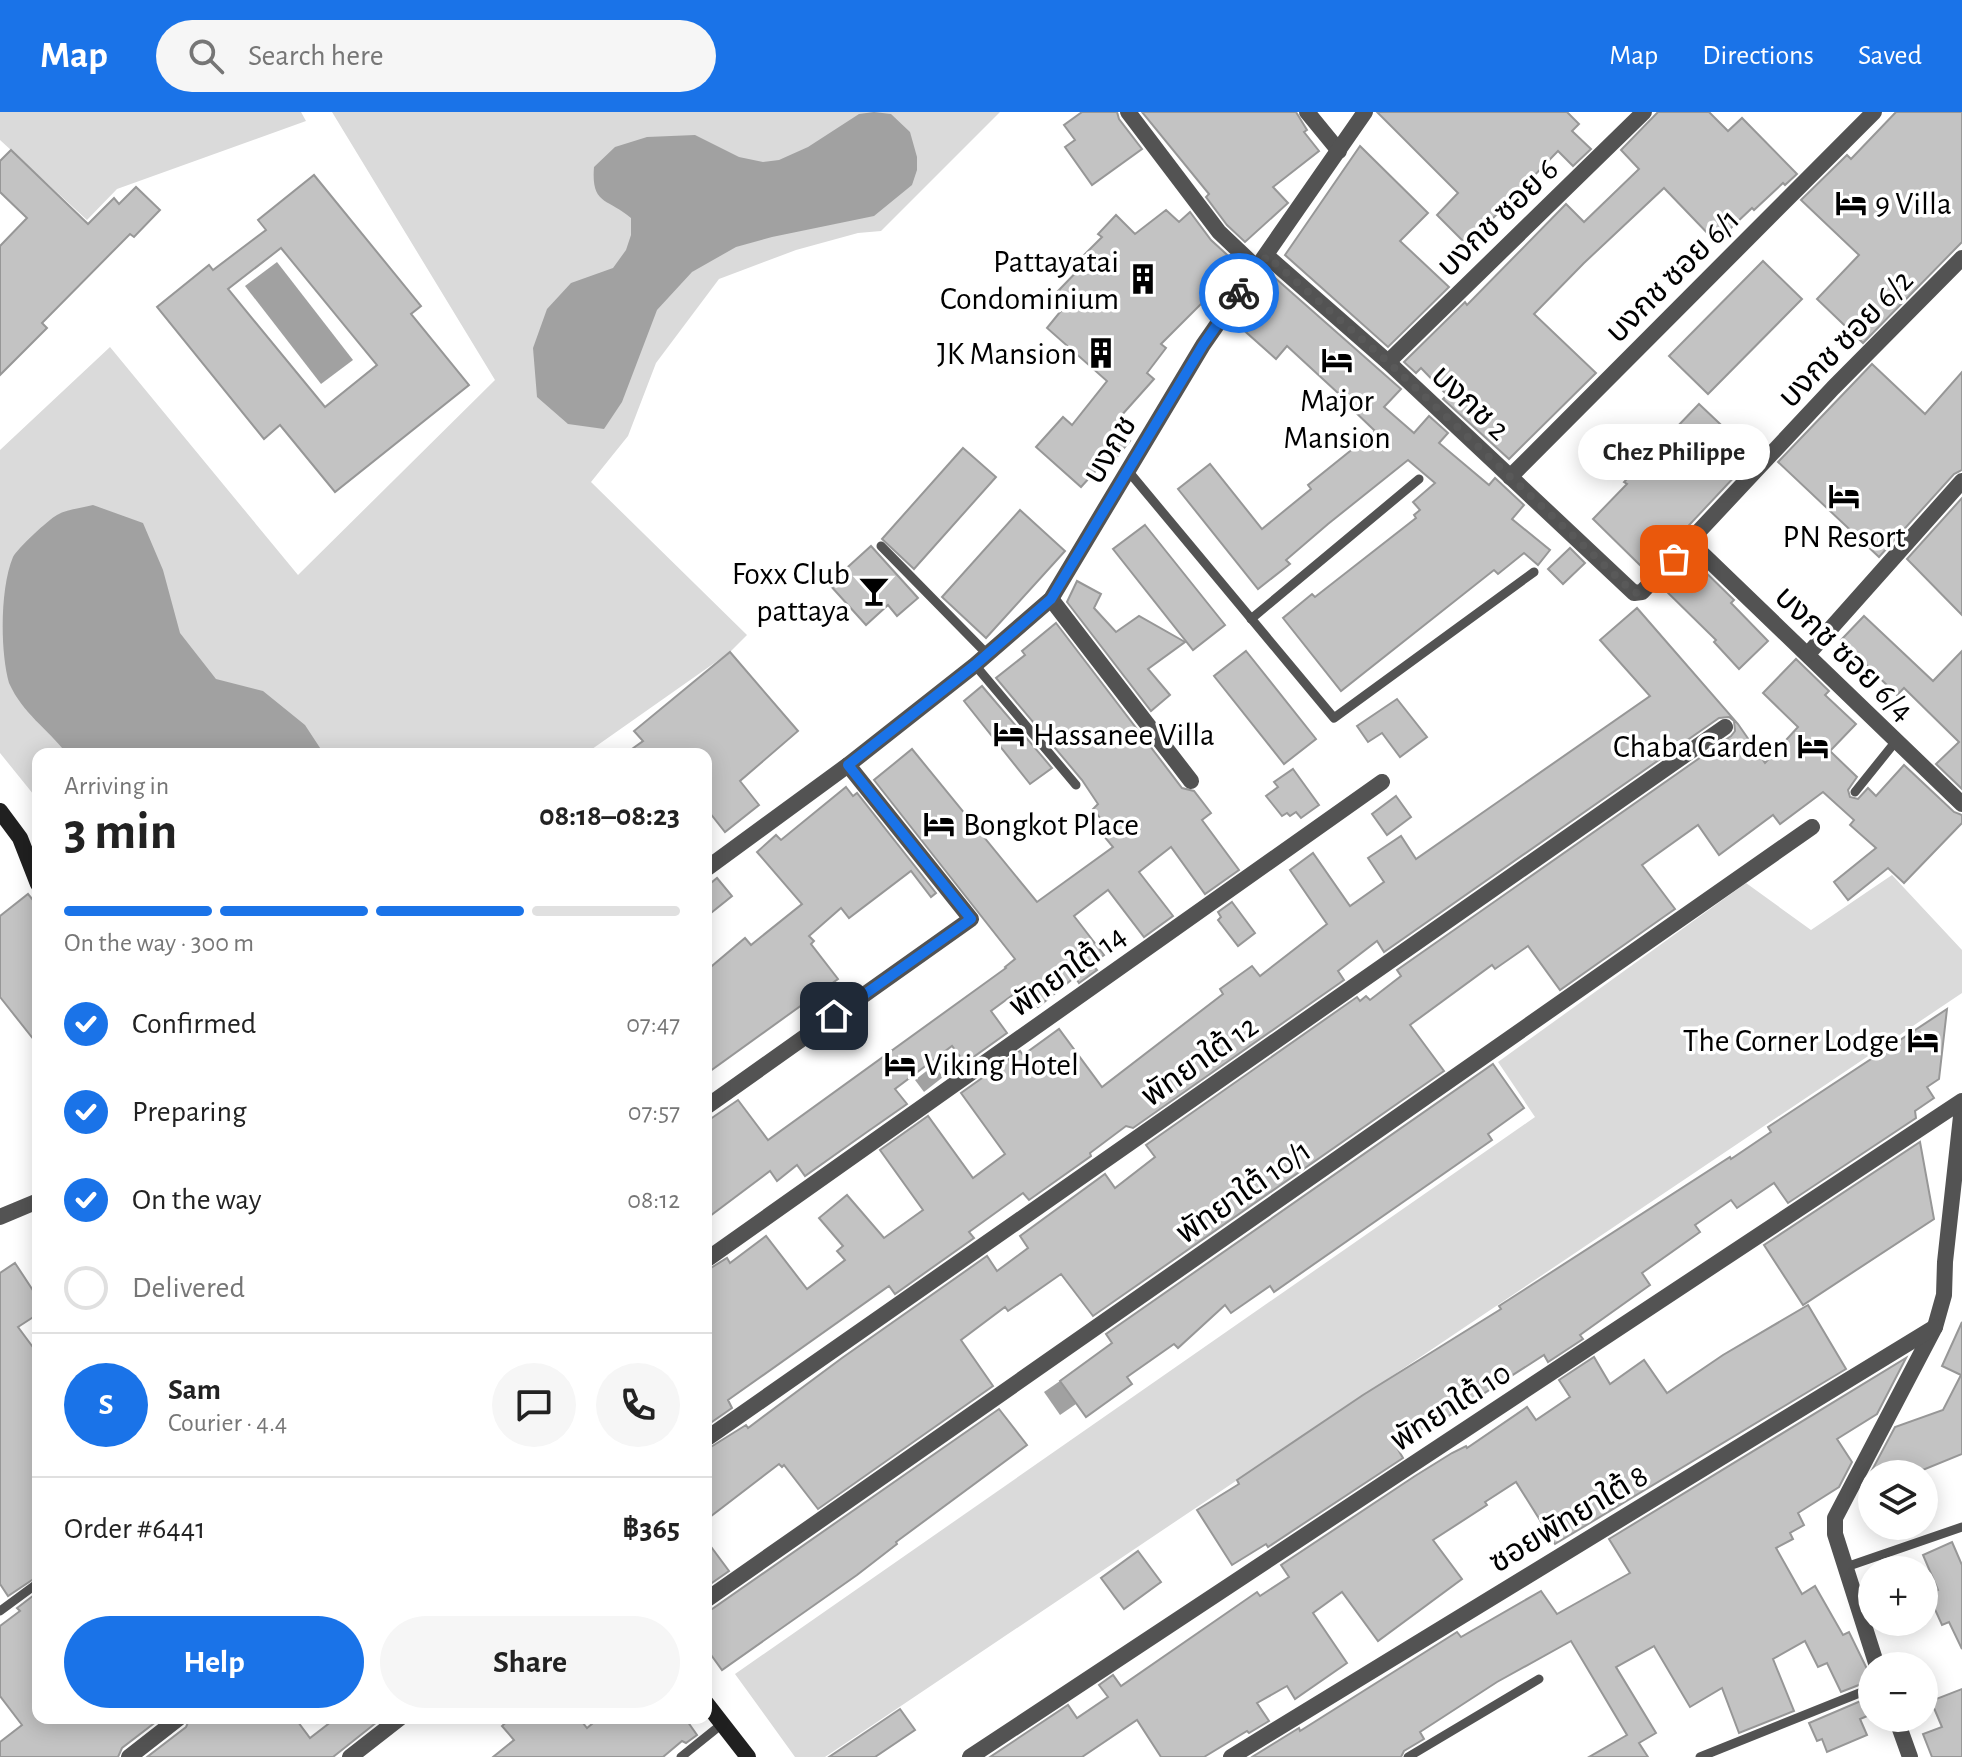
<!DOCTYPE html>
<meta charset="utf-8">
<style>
body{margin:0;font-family:"Alegreya Sans","Noto Sans Thai",sans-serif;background:#f6f6f6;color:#222;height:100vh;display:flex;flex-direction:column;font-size:30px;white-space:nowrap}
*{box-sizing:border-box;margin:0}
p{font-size:26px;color:#767676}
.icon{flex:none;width:44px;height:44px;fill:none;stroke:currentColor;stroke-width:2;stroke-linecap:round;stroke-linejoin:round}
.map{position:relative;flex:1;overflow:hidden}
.panel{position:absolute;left:32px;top:636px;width:680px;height:976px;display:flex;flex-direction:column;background:#fff;border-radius:16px;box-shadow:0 4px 20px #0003}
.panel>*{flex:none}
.tools{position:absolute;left:1858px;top:1348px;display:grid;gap:16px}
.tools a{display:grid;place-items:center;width:80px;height:80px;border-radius:50%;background:#fff;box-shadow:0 4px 20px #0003;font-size:40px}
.pin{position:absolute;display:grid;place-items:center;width:68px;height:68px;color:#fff;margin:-34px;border-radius:16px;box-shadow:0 4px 12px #0006}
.courier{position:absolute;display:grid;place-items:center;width:80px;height:80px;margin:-40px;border:6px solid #1a73e8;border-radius:50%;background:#fff;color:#222;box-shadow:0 2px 10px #0007}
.bubble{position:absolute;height:56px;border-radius:28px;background:#fff;box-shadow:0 4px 20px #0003;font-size:26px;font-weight:600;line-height:56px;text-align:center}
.summary em{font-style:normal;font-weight:600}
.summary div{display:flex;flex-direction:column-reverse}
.summary{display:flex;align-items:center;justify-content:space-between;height:136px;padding:0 32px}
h1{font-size:52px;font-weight:600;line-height:60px}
.bar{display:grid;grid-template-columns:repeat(4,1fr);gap:12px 8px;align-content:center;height:96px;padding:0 32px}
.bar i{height:10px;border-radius:6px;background:#e0e0e0}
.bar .on{background:#1a73e8}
.bar p{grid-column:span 4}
.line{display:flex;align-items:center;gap:20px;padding:0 32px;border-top:2px solid #e0e0e0}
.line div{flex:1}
.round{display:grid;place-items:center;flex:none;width:84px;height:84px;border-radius:42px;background:#f6f6f6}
ol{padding:0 32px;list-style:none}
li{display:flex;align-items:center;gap:24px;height:88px}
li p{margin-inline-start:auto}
li .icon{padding:8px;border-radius:50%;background:#1a73e8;color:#fff;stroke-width:4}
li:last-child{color:#767676}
li i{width:44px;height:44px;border:4px solid #e0e0e0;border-radius:50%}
.action{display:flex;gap:16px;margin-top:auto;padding:16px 32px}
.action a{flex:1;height:92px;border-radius:48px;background:#1a73e8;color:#fff;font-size:32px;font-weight:600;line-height:92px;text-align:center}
.action a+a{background:#f6f6f6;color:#222}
header{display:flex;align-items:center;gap:48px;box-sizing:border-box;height:112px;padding:0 40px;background:#1a73e8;color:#fff}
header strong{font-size:38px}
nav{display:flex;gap:44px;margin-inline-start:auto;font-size:28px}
.search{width:560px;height:72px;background:#f6f6f6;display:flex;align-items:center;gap:20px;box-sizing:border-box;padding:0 28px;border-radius:44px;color:#767676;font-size:30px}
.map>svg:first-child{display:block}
.green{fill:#dadada}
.water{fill:#a1a1a1}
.building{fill:#c3c3c3;stroke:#979797;stroke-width:2;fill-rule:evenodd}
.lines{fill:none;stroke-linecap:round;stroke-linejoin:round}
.lane{stroke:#535353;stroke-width:9}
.street{stroke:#535353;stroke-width:16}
.secondary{stroke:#202020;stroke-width:16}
.done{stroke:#595959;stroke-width:8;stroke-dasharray:0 14.4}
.route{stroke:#1a73e8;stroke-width:10}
.labels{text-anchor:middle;stroke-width:7;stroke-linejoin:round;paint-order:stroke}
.poi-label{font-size:32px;fill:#000;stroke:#fff;text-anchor:end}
.street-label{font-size:32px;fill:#000;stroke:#fff}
</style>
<header>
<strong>Map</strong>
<div class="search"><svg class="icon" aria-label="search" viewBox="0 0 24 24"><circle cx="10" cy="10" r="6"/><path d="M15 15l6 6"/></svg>Search here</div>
<nav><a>Map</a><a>Directions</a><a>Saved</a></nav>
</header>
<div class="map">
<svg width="1962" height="1645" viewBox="0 0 1962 1645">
<rect width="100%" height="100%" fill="#fff"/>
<g class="green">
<path d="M0,0H301L306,9L117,77L87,108L0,28Z"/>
<path d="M332,0H1000L881,119L858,121L796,138L719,167L656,251L628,324L591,370L747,523L730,540L585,642H38V688L0,641V338L110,235L298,463L495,268Z"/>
<path d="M1892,763L1962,838V881L825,1645H795L735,1562L1535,1005L1498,950L1746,771L1811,818Z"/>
</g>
<g class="water">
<path d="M874,0L891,2L910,20L917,45V58L912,73L874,104L772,125L736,135L692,160L657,198L622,290L604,317L568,312L537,285L533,236L547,197L571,171L613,156L626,138L631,123V106C607,86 591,93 594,55L615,35L647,25L695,23L739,45L763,50L779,48L808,35L859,2Z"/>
<path d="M277,150L353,248L321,272L245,174Z"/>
<path d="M93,393L143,411L163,458L180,521L216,567L263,579L305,613L324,642H67C47,616 23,602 9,571C0,539 0,476 13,445C18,436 48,408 57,403C67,397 82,396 93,393Z"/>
<path d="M934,953L943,965L924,980L915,968Z"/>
<path d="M1060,1269L1076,1292L1060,1303L1044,1280Z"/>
</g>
<g class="building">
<path d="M1082,0H1117L1119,7L1142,37L1092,73L1065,35L1075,28L1064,13Z"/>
<path d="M1142,0H1296L1307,18L1304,20L1319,39L1273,75L1288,91L1245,130L1227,113L1206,85L1209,82Z"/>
<path d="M1377,0H1567L1579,12L1572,19L1591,37L1573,54L1558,39L1467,133L1437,103L1458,81Z"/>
<path d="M1658,0H1709L1728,19L1742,6L1797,62L1785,73L1783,71L1754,98L1752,96L1716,130L1664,76L1584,151L1534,202L1596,261L1509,347L1443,287L1447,283L1421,256L1416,261L1404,250L1465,190L1467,193L1566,92L1584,110L1639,57L1621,38Z"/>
<path d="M1896,0H1962V130L1863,231L1817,187L1859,143L1801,88L1847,43L1851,47Z"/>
<path d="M1360,34L1428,101L1400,129L1449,175L1388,235L1285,143Z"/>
<path d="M11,38L88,112L114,86L119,92L136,75L160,98L134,125L130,122L42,211L47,216L0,263V134L27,106L0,80V49Z"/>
<path d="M314,63L421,194L411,202L469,273L335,380L280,313L264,327L157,195L209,153L213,158L266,118L258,108ZM281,136L377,253L325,295L228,177Z"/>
<path d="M1166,98L1179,110L1190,100L1211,128L1236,151L1201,186L1204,189L1161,232L1166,236L1147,261L1154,267L1112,314L1130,329L1115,347L1110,343L1081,375L1036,335L1063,305L1072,313L1107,269L1047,216L1069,189L1058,179L1087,149L1082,145L1102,125L1098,122L1116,103L1135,122Z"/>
<path d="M1763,149L1802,187L1708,282L1669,244Z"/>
<path d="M1274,165L1401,277L1384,295L1414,321L1429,304L1448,321L1439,331L1489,373L1495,366L1524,393L1512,407L1550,438L1538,453L1524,441L1498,462L1494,458L1341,579L1283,506L1312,482L1315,485L1416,406L1414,403L1420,398L1413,390L1435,371L1408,348L1328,412L1286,448L1290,452L1258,477L1178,377L1210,352L1262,417L1311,377L1308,373L1375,319L1350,295L1351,293L1287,234L1276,247L1238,213Z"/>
<path d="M1872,252L1925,302L1962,260V358L1954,362L1879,445L1778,350Z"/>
<path d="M1699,292L1754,344L1646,459L1593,407L1627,372L1624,370Z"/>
<path d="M963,336L996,365L914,457L882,427Z"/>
<path d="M1962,386V503L1907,447Z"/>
<path d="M1020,398L1065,439L986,526L942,485Z"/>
<path d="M1145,413L1225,513L1193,538L1113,437Z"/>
<path d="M871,434L918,486L897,504L888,493L866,513L829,472Z"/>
<path d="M1570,436L1585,451L1563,472L1548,457Z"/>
<path d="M1690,445L1734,488L1731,491L1768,529L1739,557L1714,530L1716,528L1662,475Z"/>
<path d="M1077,469L1101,482L1094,496L1116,520L1139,504L1185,530L1148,557L1170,583L1151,599L1067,490Z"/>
<path d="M1637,496L1738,612L1765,651L1798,615L1763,581L1796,547L1829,579L1825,583L1856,612L1830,639L1857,665L1848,678L1850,685L1858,687L1868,676L1876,684L1904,653L1954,700L1962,703V711L1904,771L1888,756L1848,788L1834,770L1876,736L1850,713L1854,708L1823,680L1780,712L1773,703L1719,743L1698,713L1642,753L1675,797L1665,804L1560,878L1528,834L1495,857L1492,853L1410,913L1444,959L1093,1204L1061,1162L1008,1199L1005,1195L961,1228L993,1274L818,1397L784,1353L782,1355L779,1352L706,1408V1338L746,1313L748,1316L842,1246L987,1144L997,1159L1028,1136L1020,1124L1105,1062L1115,1076L1155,1045L1146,1033L1357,885L1360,889L1366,884L1370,888L1401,864L1397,858L1731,624L1735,619L1734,609L1729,605L1719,606L1384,840L1377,829L1338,859L1344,868L1133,1016L1126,1014L1090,1041L1091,1044L1029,1088L1023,1081L969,1120L974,1126L895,1182L889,1174L728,1288L732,1296L706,1314V1159L727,1146L730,1151L766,1124L807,1177L845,1148L837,1139L843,1134L819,1106L847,1083L884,1126L923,1098L880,1038L928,1004L973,1066L1005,1042L961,981L1020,939L1023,943L1059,917L1102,975L1223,882L1220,877L1252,854L1260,864L1327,812L1290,758L1313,741L1350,794L1384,770L1368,746L1401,724L1416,747L1650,584L1600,528Z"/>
<path d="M1864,504L1933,569L1962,539V677L1936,652L1959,630L1904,576L1897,583L1841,528Z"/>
<path d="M1056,511L1182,676L1194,679L1211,701L1202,708L1239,758L1205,782L1171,735L1139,760L1173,804L1144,825L1108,778L1074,804L1104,843L1092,852L1097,858L1079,871L1075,865L1038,895L1022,876L991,899L1007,921L965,951L952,934L895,977L907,992L867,1020L805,1064L797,1053L777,1069L770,1059L706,1107V1010L738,988L768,1028L1006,856L1005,855L1015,847L874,668L912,637L1037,790L1113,735L1094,712L1101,707L1093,697L1098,692L1082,668L996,566L1025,543L1022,539Z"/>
<path d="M1246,539L1316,627L1284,652L1214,564Z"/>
<path d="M730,540L798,619L740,669L759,693L725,720L706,696V642H625L643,629L634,619Z"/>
<path d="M982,574L1052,656L1030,672L964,589Z"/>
<path d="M1397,587L1427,625L1400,645L1382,621L1368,630L1357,614Z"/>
<path d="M1293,657L1319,693L1301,706L1296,700L1290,704L1287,701L1282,704L1266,684L1278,675L1274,670Z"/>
<path d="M846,675L853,684L857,681L936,781L931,785L911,759L849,806L841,796L809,824L814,829L811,832L838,867L706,962V859L745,826L751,833L802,792L757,740L776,723L781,728Z"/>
<path d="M1396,684L1411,705L1387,723L1372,702Z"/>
<path d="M717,766L732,784L706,805V775Z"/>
<path d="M28,782L38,794V933L0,885V804Z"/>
<path d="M1232,790L1255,821L1238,834L1218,808L1221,805L1218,800Z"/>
<path d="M1947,897L1939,967L1927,975L1934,986L1915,999L1916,1006L1788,1091L1774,1071L1737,1096L1731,1088L1695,1113L1700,1120L1642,1161L1650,1173L1580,1223L1583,1227L1548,1250L1544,1243L1441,1309L1439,1306L1396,1334L1403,1346L1268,1435L1266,1432L1232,1453L1197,1398L1239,1372L1237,1368L1363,1283L1501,1197L1499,1194L1730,1045L1731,1047L1771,1020L1768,1015Z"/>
<path d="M1493,952L1524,996L1488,1022L1492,1028L1274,1180L1270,1174L1231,1201L1225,1193L1178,1236L1174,1232L1127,1265L1132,1272L1086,1305L1060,1269L1112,1231L1106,1222Z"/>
<path d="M1920,1030L1934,1107L1803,1193L1764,1133Z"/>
<path d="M15,1151L38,1186V1202L18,1215L38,1242V1464L8,1484L0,1472V1161Z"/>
<path d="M1808,1193L1846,1257L1555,1432L1516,1370L1485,1390L1487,1393L1433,1428L1462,1467L1378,1529L1342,1480L1313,1501L1347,1551L1295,1587L1287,1574L1257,1591L1269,1609L1249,1621L1247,1619L1204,1645H1161L1137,1608L1082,1645H990L1068,1593L1077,1606L1108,1585L1099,1573L1113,1563L1121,1574L1257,1480L1260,1484L1289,1465L1281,1453L1415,1364L1452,1341L1466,1334L1467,1336L1527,1295L1536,1308L1570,1285L1559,1268L1594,1245L1610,1272L1644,1248L1667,1281L1723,1243Z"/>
<path d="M1962,1210V1342L1913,1362H1870L1895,1315L1943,1298L1961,1263L1942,1254Z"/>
<path d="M1906,1246L1877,1302L1837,1327L1852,1350L1839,1375L1798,1401L1804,1413L1790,1421L1793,1427L1776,1436L1802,1482L1815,1474L1843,1523L1849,1520L1870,1563L1863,1566L1864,1571L1841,1580L1827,1551L1818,1555L1805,1529L1773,1547L1794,1599L1739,1621L1722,1576L1690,1595L1654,1534L1616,1555L1656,1621L1639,1631L1648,1645H1589L1627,1623L1571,1529L1497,1570L1420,1620L1424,1627L1404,1639L1401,1645H1252L1299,1616L1300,1619L1457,1520L1461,1525L1541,1479L1557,1502L1630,1461L1609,1427Z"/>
<path d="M999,1297L1027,1333L896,1430L897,1432L857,1463L722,1558L706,1536V1499L712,1497Z"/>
<path d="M706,1428L729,1459L706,1475Z"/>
<path d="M1952,1430L1962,1453V1537L1949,1510L1942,1513L1928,1482L1938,1478L1923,1443Z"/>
<path d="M1138,1439L1161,1470L1124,1497L1101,1466Z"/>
<path d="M38,1480V1606H161L122,1636L118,1645H0V1630L22,1613L0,1584V1514L20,1499L17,1496Z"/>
<path d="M1962,1577V1645H1932L1923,1622L1942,1615L1931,1589Z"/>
<path d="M1870,1585L1872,1602L1860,1607L1867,1623L1827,1640L1822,1627L1817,1629L1809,1611Z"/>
<path d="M900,1597L915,1618L875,1645H829Z"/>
<path d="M190,1606H295L310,1626L336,1606H382L333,1645H147L186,1615Z"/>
<path d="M511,1606H579L587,1616L599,1606H685L697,1623L686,1631L682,1629L663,1645H493L514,1628L502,1614Z"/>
</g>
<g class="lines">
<g class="lane">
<path d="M1129,360L1334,606L1534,460"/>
<path d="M881,434L987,542"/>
<path d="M1251,507L1419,367"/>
<path d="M975,553L1076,673"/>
<path d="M1855,680L1896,629"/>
<path d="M1846,1455L1962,1415"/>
<path d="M0,1499L38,1471"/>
<path d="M681,1645L722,1612"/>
<path d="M1408,1645L1539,1567"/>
<path d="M1700,1645L1872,1576"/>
</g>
<g class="street">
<path d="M1128,0L1219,120L1257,156"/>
<path d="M1307,0L1339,39"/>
<path d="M1267,144L1388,250L1634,481L1642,480L1833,276L1962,146"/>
<path d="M1388,250L1644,0"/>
<path d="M1510,365L1874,0"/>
<path d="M1690,430L1962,692"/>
<path d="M1051,487L1191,669"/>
<path d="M1808,542L1962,369"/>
<path d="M706,757L848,653L975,553L1051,487L1203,233L1365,0"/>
<path d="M706,995L971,807L848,653"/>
<path d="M0,1105L38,1089"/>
<path d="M706,1148L1382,670"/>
<path d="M706,1327L1725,615"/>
<path d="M706,1488L1812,715"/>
<path d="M1877,1554L1835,1422V1406L1935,1215L1944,1183L1945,1150L1962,995"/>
<path d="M1896,1606L1910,1645"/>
<path d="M129,1645L179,1606"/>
<path d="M350,1645L400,1606"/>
<path d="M970,1645L1962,989"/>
<path d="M1231,1645L1935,1215"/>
</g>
<g class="secondary">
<path d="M0,699L20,726L38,772"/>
<path d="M706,1591L748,1645"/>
</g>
</g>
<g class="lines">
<path class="done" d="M1239,181L1267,144L1388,250L1634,481L1642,480L1674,447"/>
<path class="route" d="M834,904L971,807L848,653L975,553L1051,487L1203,233L1239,181"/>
</g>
<defs>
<symbol id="hotel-bare" viewBox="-9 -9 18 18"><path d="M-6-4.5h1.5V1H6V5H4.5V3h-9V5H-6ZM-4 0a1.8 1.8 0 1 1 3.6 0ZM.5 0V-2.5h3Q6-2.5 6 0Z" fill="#000" stroke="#fff" stroke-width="2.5" paint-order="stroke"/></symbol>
<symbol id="building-bare" viewBox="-9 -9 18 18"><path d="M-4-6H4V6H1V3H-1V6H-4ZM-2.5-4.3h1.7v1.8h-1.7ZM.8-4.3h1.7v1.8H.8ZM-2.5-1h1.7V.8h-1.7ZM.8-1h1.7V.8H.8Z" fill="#000" stroke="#fff" stroke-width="2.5" paint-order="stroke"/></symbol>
<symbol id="bar-bare" viewBox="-9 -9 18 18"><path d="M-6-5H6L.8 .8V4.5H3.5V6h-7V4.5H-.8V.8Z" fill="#000" stroke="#fff" stroke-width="2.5" paint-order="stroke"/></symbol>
</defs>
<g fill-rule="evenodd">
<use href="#hotel-bare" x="1829" y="69" width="44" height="44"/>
<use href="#building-bare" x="1121" y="145" width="44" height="44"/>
<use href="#building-bare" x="1079" y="219" width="44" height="44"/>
<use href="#hotel-bare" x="1315" y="226" width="44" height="44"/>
<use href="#hotel-bare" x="1822" y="362" width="44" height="44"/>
<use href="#bar-bare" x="852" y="457" width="44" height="44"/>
<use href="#hotel-bare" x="987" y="600" width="44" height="44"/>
<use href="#hotel-bare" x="1791" y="612" width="44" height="44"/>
<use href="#hotel-bare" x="917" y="690" width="44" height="44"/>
<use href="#hotel-bare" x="1901" y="906" width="44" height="44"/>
<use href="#hotel-bare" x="878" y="930" width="44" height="44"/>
</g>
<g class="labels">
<g class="poi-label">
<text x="1875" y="102" text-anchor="start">9 Villa</text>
<text x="1119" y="160">Pattayatai<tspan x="1119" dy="37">Condominium</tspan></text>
<text x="1077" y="252">JK Mansion</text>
<text x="1337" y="299" text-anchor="middle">Major<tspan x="1337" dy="37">Mansion</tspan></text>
<text x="1844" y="435" text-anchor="middle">PN Resort</text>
<text x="850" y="472">Foxx Club<tspan x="850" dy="37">pattaya</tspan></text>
<text x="1033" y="633" text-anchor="start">Hassanee Villa</text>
<text x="1789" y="645">Chaba Garden</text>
<text x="963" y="723" text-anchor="start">Bongkot Place</text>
<text x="1899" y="939">The Corner Lodge</text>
<text x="924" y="963" text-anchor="start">Viking Hotel</text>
</g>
<g class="street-label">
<text transform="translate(1497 105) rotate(-44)" y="11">บงกช ซอย 6</text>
<text transform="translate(1672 163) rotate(-45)" y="11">บงกช ซอย 6/1</text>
<text transform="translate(1845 226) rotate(-46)" y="11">บงกช ซอย 6/2</text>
<text transform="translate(1471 290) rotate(43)" y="11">บงกช 2</text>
<text transform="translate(1109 337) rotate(-59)" y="11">บงกช</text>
<text transform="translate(1845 541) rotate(44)" y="11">บงกช ซอย 6/4</text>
<text transform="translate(1067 858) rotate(-35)" y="11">พัทยาใต้ 14</text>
<text transform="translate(1199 948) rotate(-35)" y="11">พัทยาใต้ 12</text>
<text transform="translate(1243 1079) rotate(-35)" y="11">พัทยาใต้ 10/1</text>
<text transform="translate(1450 1294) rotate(-33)" y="11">พัทยาใต้ 10</text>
<text transform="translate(1568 1406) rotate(-31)" y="11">ซอยพัทยาใต้ 8</text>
</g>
</g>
</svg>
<div class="tools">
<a><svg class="icon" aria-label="layers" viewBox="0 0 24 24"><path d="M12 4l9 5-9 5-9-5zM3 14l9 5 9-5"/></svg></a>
<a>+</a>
<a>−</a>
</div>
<div class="pin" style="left:1674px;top:447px;background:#ea580c"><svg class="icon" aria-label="bag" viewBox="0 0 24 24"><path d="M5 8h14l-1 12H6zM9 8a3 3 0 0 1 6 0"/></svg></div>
<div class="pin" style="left:834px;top:904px;background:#1f2937"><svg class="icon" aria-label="home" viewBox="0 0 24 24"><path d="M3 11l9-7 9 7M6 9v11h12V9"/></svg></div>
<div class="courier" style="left:1239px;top:181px"><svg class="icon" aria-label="bike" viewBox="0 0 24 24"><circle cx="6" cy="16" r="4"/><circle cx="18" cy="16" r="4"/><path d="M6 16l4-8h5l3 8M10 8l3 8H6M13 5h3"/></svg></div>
<div class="bubble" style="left:1578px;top:312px;width:192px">Chez Philippe</div>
<section class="panel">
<div class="summary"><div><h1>3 min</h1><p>Arriving in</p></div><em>08:18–08:23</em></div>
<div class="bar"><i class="on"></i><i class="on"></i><i class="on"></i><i></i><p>On the way · 300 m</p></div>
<ol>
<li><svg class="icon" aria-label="check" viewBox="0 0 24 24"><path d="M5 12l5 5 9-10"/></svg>Confirmed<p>07:47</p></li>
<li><svg class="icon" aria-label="check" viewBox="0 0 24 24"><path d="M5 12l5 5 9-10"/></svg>Preparing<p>07:57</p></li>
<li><svg class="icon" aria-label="check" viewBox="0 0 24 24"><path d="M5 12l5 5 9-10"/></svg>On the way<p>08:12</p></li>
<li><i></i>Delivered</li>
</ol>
<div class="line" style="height:144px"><b class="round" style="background:#1a73e8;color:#fff">S</b><div><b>Sam</b><p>Courier · 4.4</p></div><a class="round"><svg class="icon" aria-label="chat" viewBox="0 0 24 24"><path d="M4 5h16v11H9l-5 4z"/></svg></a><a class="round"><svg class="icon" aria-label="phone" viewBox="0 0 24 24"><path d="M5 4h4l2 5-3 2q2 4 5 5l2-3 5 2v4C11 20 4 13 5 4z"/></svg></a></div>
<div class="line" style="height:104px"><div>Order #6441</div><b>฿365</b></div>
<div class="action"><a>Help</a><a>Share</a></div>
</section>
</div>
